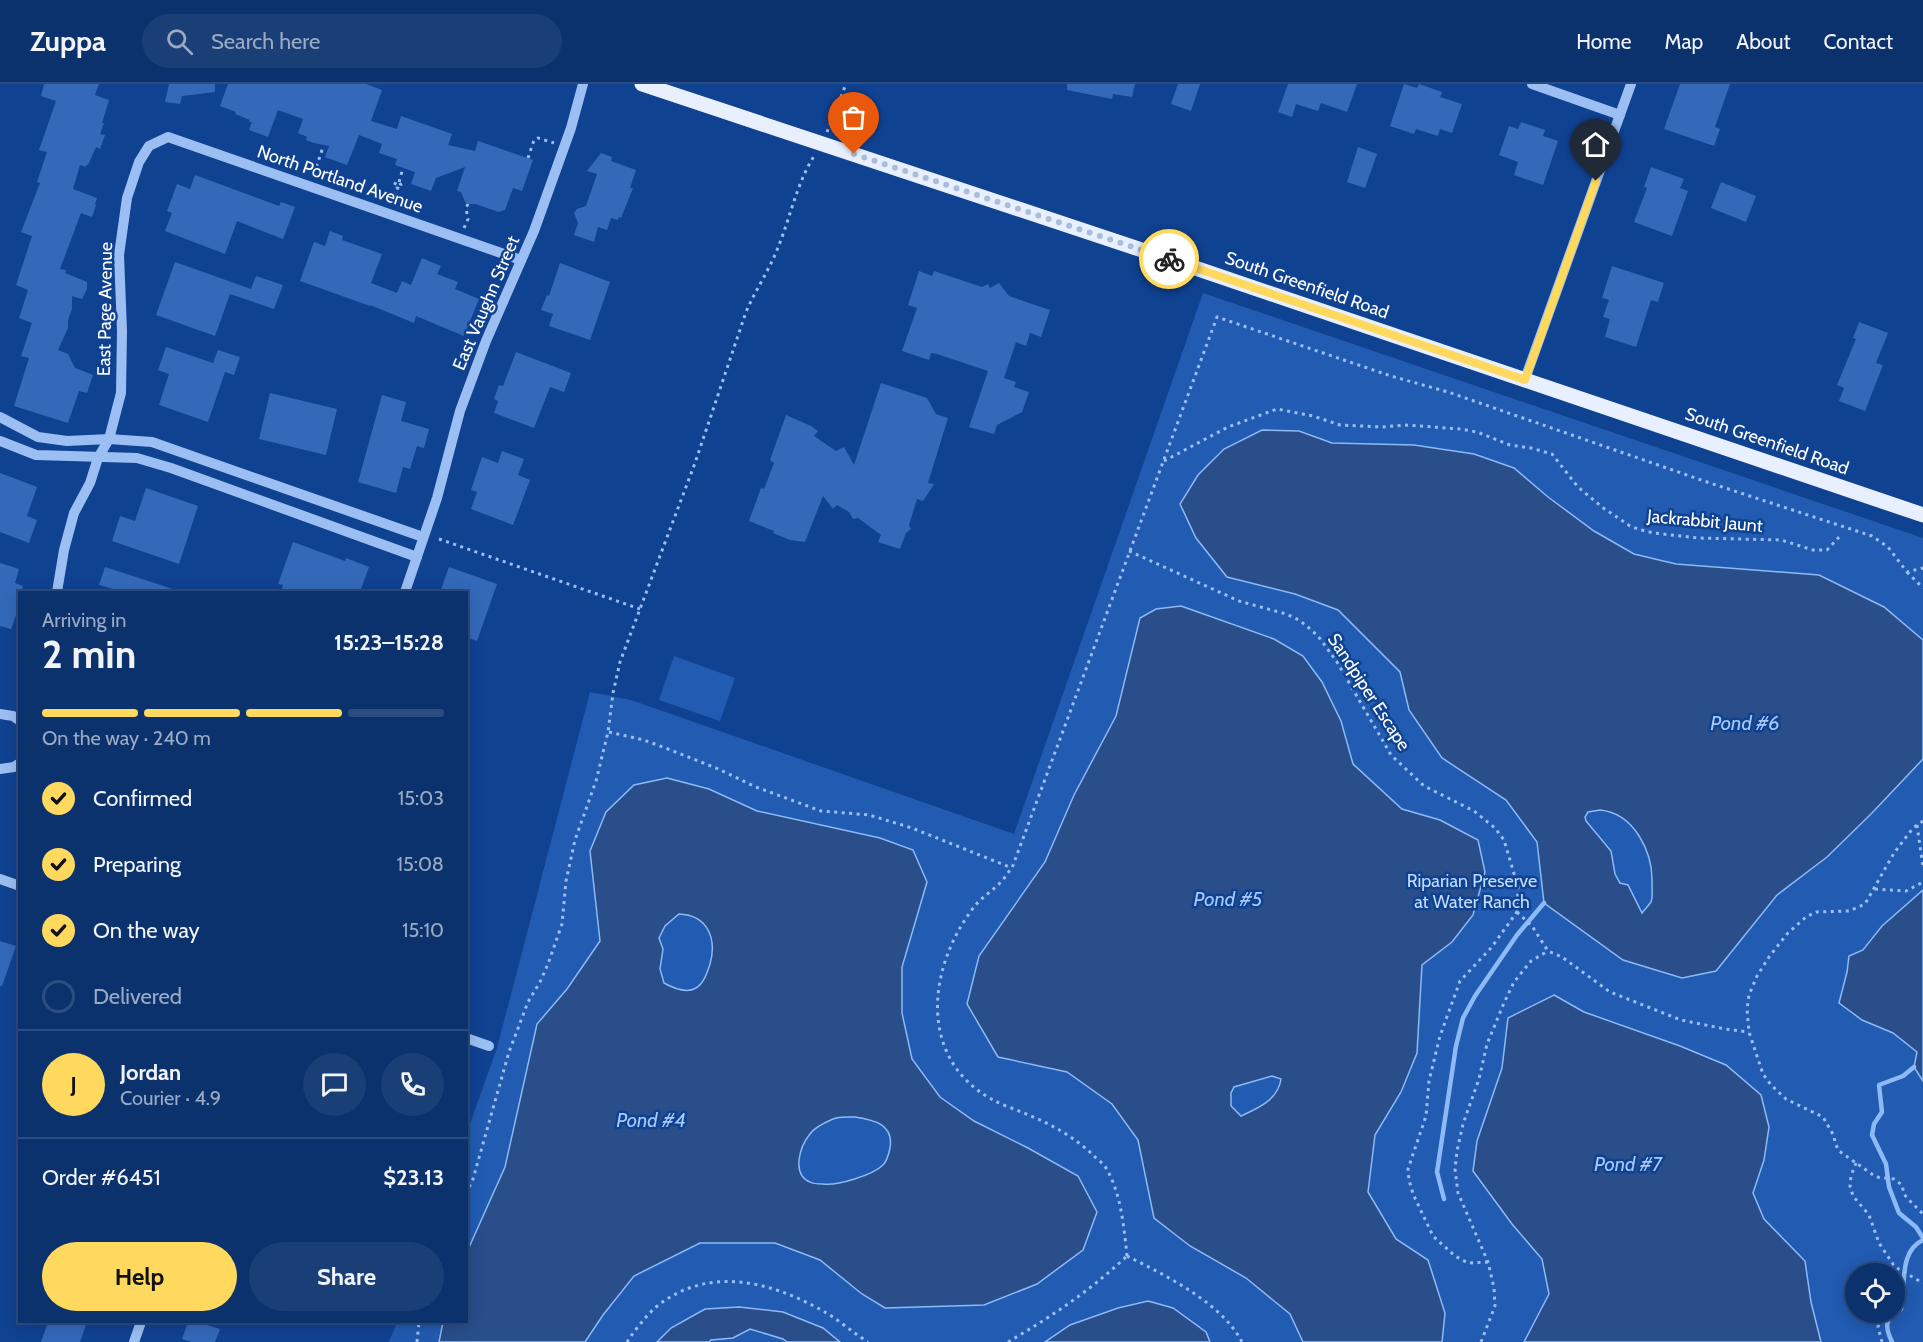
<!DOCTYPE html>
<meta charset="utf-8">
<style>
body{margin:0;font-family:Cabin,sans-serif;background:#1a3e76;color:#f1f3f6;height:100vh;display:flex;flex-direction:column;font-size:22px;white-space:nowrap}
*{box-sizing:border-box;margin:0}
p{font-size:20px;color:#9aaac2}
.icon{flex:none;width:33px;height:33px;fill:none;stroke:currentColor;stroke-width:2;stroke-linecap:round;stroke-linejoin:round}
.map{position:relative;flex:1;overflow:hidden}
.drawer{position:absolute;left:18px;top:507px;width:450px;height:732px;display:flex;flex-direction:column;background:#0c326e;border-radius:0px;box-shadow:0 3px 15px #0003,0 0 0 2px #2c4d81}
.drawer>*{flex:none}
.fabs{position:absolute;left:1845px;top:1179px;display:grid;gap:12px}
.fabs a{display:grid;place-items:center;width:60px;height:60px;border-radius:50%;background:#0c326e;box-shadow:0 3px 15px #0003,0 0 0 2px #2c4d81;font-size:30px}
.pin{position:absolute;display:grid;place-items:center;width:51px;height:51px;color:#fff;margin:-62px -26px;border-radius:50% 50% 50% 0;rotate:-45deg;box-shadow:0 0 6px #0007}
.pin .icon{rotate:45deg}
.courier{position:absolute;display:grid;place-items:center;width:60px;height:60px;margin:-30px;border:4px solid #ffd95e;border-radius:50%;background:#fff;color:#222;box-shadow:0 2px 8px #0007}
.overview em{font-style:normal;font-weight:700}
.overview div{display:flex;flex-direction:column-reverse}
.overview{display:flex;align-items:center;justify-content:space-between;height:102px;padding:0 24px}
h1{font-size:39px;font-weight:700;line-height:45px}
.bar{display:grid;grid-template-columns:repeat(4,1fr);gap:9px 6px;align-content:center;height:72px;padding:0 24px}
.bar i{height:8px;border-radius:4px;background:#2c4d81}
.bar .current{background:#ffd95e}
.bar p{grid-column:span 4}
.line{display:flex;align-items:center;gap:15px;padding:0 24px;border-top:2px solid #2c4d81}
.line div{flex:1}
.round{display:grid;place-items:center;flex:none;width:63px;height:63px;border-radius:32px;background:#1a3e76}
ol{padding:0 24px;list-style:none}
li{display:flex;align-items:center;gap:18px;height:66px}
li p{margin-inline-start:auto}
li .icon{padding:6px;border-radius:50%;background:#ffd95e;color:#111;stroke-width:4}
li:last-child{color:#9aaac2}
li i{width:33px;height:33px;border:3px solid #2c4d81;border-radius:50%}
.cta{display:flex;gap:12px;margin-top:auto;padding:12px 24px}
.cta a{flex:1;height:69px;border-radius:36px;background:#ffd95e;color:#111;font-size:24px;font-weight:700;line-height:69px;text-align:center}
.cta a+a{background:#1a3e76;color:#f1f3f6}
header{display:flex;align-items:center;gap:36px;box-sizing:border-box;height:84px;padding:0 30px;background:#0c326e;border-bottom:2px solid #2c4d81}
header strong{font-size:28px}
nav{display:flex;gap:33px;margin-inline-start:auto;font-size:21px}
.search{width:420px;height:54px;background:#1a3e76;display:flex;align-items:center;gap:15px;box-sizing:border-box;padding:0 21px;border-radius:33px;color:#9aaac2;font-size:22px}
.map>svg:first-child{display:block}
.green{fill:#215bb2;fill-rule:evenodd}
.water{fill:#294e8a;stroke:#8db9f7;stroke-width:1.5;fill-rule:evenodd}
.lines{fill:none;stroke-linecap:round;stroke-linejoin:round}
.stream{stroke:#8db9f7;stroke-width:4.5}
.building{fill:#3469ba}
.path{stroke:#9cbff3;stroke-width:3;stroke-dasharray:3 4.5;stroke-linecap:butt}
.minor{stroke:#9cbff3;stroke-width:10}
.major{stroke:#e8f0ff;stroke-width:15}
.done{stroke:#abbdd9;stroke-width:6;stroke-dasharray:0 10.8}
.route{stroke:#ffd95e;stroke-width:8}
.labels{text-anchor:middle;stroke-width:5;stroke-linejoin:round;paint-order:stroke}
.street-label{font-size:18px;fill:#fff;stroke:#104292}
.park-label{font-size:18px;fill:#c3dbfe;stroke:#104292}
.water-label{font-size:20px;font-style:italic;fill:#a8c9fa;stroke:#104292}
</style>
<header>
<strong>Zuppa</strong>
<div class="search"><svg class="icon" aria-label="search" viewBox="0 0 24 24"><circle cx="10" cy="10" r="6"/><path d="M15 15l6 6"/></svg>Search here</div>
<nav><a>Home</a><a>Map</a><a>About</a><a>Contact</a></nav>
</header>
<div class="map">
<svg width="1923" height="1258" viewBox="0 0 1923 1258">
<rect width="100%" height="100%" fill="#104292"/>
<g class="green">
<path d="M1203,209L1923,454V1258H389L397,1238H466L467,1048L497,964L590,608L631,616L1014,750ZM1856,1190H1894V1228H1856Z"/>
<path d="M674,572L735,594L720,637L659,616Z"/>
</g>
<g class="water">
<path d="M1262,346L1299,347L1332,359L1414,361L1474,370L1514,384L1548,413L1594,447L1634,470L1676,480L1819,491L1884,523L1923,556V675L1872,729L1827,773L1777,811L1716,887L1682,894L1623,876L1544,819L1537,758L1506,716L1442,674L1409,626L1400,588L1338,526L1295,510L1227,493L1196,454L1180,420L1198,391L1224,365ZM1600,726C1634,729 1653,768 1652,799C1652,805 1653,813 1651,818C1649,821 1645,825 1642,829L1628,801L1620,799L1615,790L1611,767L1586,737L1585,733L1588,728Z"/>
<path d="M1181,522L1274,555L1303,572L1322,598L1341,637L1353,680L1402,725L1440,736L1478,756L1485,788L1473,831L1452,858L1422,881L1417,969L1401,1008L1375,1051L1368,1108L1396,1155L1428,1176L1445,1229L1442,1258H1303L1290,1230L1246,1194L1190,1162L1154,1134L1138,1056L1112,1020L1067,988L998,973L967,920L979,872L1045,778L1074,711L1116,632L1140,534L1156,525ZM1272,992L1281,995C1278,1016 1258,1024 1241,1032L1231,1022V1009L1234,1003Z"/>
<path d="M667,694L709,705L757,727L880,754L913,766L927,798L902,883V929L912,975L940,1013L974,1037L1028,1064L1078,1092L1097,1128L1083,1166L1037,1200L984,1221L885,1224L862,1210L820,1176L775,1159H700L634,1192L603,1231L585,1258H439L443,1238H466L467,1168L505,1083L537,940L567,905L600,857L590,767L606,728L634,701ZM679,830C708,831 717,855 710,880C707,889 704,899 696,904C686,910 673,904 664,899L660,885L663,865L659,854L665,842ZM855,1033C874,1036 894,1040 890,1064C889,1069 887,1077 883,1081C873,1091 837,1102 823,1100C819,1100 813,1100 810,1098C791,1090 800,1062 810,1050C814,1044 826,1038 833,1035C839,1032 848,1033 855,1033Z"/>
<path d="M1923,806V997L1914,983L1917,968L1893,949L1862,936L1839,919L1847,888L1849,872L1863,866L1882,842Z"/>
<path d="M1554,911L1584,928L1680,962L1726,981L1761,1011L1769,1043L1764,1076L1753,1109L1764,1135L1805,1177L1811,1218L1821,1258H1524L1549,1210L1542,1175L1512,1140L1473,1087L1477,1057L1502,984L1508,934Z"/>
<path d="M1148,1217L1173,1224L1206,1248L1210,1258H1045L1070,1241L1118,1224Z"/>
<path d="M739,1223L783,1228L823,1244L840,1258H787L783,1255L750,1245L733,1254L711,1256L709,1258H657L671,1244L705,1225Z"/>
</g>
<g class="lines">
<g class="stream">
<path d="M1914,983L1903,992L1879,1001L1882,1028L1874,1040L1872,1051L1886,1080L1889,1103L1899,1129L1916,1143L1923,1154"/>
<path d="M1444,1115L1437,1088L1456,962L1463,934L1475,912L1517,851L1544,819"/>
<path d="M1892,1258C1884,1241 1885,1235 1901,1225C1906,1204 1898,1167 1923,1156"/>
</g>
</g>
<g class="building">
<path d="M44,0H99L95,11L109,16L102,39H104L100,50L105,51L100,65L96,63L88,81H86V83L80,81L73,105L97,114L95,120L96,121L92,133L81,129L60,185L66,186L65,189L87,198V205L82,215L72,212V225L68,236V244L58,266L68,270L75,284L93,291L87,309L79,307L68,339L14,322L29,274L21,272L32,239L19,234L28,206L16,201L32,152L21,148L40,99L37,98L47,68L39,66L56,17L41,12Z"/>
<path d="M169,0H215V8L182,12L180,20L165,18Z"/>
<path d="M228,0H366L382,6L371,37L397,45L401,32L452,50L448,61L475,67L478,57L533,76L522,107L513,104L505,126L499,128L475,120H469L465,118L461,108L457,107L465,83L436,94L431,107L411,100L415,88L395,81L397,75L379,69L382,60L359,51L347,81L325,73L329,62L314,59L306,56L307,53L298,49L303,35L278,26L268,53L249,46L252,38H249L250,36L235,30L236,28L220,22Z"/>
<path d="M1067,0H1135L1132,13L1113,10L1112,15L1067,6Z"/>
<path d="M1178,0H1200L1191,27L1171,20Z"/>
<path d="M1288,0H1357L1347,28L1321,19L1318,27L1296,20L1292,33L1278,28Z"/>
<path d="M1404,0L1417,4L1419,0L1442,8L1440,13L1462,20L1452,49L1440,45L1438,52L1416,45L1414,50L1390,42Z"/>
<path d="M1680,0H1730L1715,43L1720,45L1714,62L1664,45Z"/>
<path d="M1521,38L1545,46L1543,52L1558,57L1543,101L1514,91L1518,78L1499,71L1509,42L1518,45Z"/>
<path d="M1358,63L1377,70L1365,104L1347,98Z"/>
<path d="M601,69L612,73L611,77L636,86L630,104H633L621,134L619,133L618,136L611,134L607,146L598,143L594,158L574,151L578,139L574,129L577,125L586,122L597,90L587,87Z"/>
<path d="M1651,83L1684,95L1680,104L1688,107L1672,152L1634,138L1647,104L1644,103Z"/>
<path d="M195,91L279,122L281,118L295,123L283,155L237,137L225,170L165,147L172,129L167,127L177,100L190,105Z"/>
<path d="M1721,98L1756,112L1746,138L1711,124Z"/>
<path d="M330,147L343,152L342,156L382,170L371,199L397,209L402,197L411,201L422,174L441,182L437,190L458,198L455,205L479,215L464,252L416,232L414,239L370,221V222L300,197L314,158L325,162Z"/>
<path d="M175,178L251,205L256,192L283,201L274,225L230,210L215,252L156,231Z"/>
<path d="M560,179L610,198L590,256L549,242L553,230L541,226L547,211L549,212Z"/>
<path d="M1612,182L1664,199L1658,218L1651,216L1636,263L1605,253L1610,235L1603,233L1609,216L1602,214Z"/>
<path d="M919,187L932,192L934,187L982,203L988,200L990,204L999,199L1009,212L1050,226L1041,253L1030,249L1026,262L1016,258L1004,294L1016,298L1014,303L1029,308L1022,328L997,341L994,350L969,343L988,287L937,270L931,269L929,276L902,267L917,224L908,221Z"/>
<path d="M1859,238L1888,249L1876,279L1883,281L1865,327L1839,317L1844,304L1837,301L1856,255L1853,254Z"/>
<path d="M166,263L213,279L218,266L240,273L234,291L225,288L208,338L159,321L169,290L158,286Z"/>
<path d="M516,268L571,289L564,308L550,303L534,344L494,329L498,317L494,315L499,301L503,302Z"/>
<path d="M881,299L927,314L936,330L948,334L928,399L934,400L923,417L917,415L909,441L911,445L906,449L900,465L878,458L881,451L858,434L853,435L849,428L837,421L833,425L823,412L805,458L790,456L773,449L774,447L749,437L761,404L764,405L774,379L770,376L786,331L811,342L818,347L814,352L836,367L844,363L854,381Z"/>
<path d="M270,309L337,325L326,371L259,355Z"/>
<path d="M382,311L406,318L401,337L429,345L424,364L417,362L410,385L403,383L396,409L358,398Z"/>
<path d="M502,367L524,375L518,391L530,396L513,441L471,425L477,408L471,406L482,373L498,379Z"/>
<path d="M0,389L37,403L27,432L37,436L29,459L0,448Z"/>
<path d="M146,404L198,422L179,480L112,457L120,432L135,437Z"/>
<path d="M293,458L345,477L346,474L369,483L360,508H281L283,501L278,500Z"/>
<path d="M0,479L19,485L15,499L23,502L21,508H20L16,525L18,526L11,545L0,542Z"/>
<path d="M105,483L176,506L175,508H123L99,501Z"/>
<path d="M449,483L497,500L477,557L466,553V508H440Z"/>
<path d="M0,857L16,862L2,902H0Z"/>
<path d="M48,1238H87L80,1258H41Z"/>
<path d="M188,1238H197L220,1245L215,1258H192L182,1255Z"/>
</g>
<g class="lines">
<g class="path">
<path d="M827,48L846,0"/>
<path d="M528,74L534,56L538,54L554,59"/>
<path d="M314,90L323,63"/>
<path d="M399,98L403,84"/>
<path d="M392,119L397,104L400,105L401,101L399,98H396L394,102L397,104"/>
<path d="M464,144L468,135L466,124L468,120"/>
<path d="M1164,377L1228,343L1277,325L1313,332L1340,341L1382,343L1405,341L1461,345L1477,348L1510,361L1531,364L1552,370L1578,403L1602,423L1630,442L1641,446L1654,449L1698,454L1781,456L1813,466H1827L1842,450"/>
<path d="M439,455L640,525"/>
<path d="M1129,467L1239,517L1286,530L1299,536L1309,544L1318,552L1337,578L1391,671L1424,702L1474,727L1495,744L1504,756L1518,803L1517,828"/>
<path d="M1907,488L1923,504"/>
<path d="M609,648L644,656L668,665L716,684L756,703L821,727L869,731L912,744L1012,784"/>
<path d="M1923,737L1913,744L1894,769L1865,820L1849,827L1816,828L1806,833L1787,850L1769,873L1757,892L1749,911L1747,925L1749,948L1763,990L1771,1001L1786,1015L1823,1033L1834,1052L1835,1059L1839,1067L1876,1093L1894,1095L1902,1101L1904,1110L1908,1115L1923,1130"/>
<path d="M1917,741L1923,783"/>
<path d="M1875,805L1906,807L1923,798"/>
<path d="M1517,828L1532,842L1548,867L1562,873L1610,908L1681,936L1725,945L1749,948"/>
<path d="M1856,1079L1851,1092L1850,1102L1853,1112L1869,1131L1879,1159L1895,1183L1923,1199"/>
<path d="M466,1110L473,1095L509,968L528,918L540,898L548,880L562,840L566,797L575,756L596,697L608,648L613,609L620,578L695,379L746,228C755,207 768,188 777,166C790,135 796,101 814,72"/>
<path d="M1127,1172C1124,1143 1121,1109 1106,1084C1103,1079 1097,1075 1093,1071C1068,1047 1038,1034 1006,1022C920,987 923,893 971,827C979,815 991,808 1001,798C1005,794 1008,788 1012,784L1217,233L1391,292L1448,308L1707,398L1872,452L1888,463L1907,488L1923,484"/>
<path d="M1127,1172C1165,1191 1222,1219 1242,1258"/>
<path d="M1488,1178L1468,1179L1455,1172L1433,1152L1413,1110L1409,1096L1408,1085L1426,1032L1429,997L1440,952L1460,897L1491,864L1517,828"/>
<path d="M417,1258L419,1238"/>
<path d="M627,1258C635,1246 645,1233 656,1223C708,1181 770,1197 823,1227C838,1235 853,1249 868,1258"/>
<path d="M1008,1258C1051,1233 1091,1206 1127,1172"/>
<path d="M1481,1258L1495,1222L1494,1204L1488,1178L1458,1109L1455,1085L1457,1067L1463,1040L1479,995L1487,960L1504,919L1514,898L1531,877L1548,867"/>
<path d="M1882,1258L1878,1243L1882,1228"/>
</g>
<g class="minor">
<path d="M1532,0L1620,31"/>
<path d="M1525,295L1631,0"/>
<path d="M0,333L38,353L67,357L109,355L152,358L423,453"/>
<path d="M0,357L36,371L137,374L171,384L417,473"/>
<path d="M57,508L64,466L74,429L90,399L98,374L109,355L121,309L122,247L119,171L127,114L139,78L149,62L168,53L521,176"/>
<path d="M405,508L437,414L460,327L486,257L534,147L571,44L583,0"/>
<path d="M0,630L13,632L20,637"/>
<path d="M0,685L14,683L20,679"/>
<path d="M0,795L20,802"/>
<path d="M466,954L489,962"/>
<path d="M134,1258L141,1238"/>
</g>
<path class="major" d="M642,0L1148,168L1923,431"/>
</g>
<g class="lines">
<path class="done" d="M854,70L1169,175"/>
<path class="route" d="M1169,175L1525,296L1596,97"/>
</g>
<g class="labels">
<g class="street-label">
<text transform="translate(340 95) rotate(19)" y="6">North Portland Avenue</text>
<text transform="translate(1307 201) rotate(19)" y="6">South Greenfield Road</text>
<text transform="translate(486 219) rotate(-67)" y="6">East Vaughn Street</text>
<text transform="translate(105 225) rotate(-89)" y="6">East Page Avenue</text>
<text transform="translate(1767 357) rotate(19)" y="6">South Greenfield Road</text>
<text transform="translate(1705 437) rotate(5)" y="6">Jackrabbit Jaunt</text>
<text transform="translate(1369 608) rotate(57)" y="6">Sandpiper Escape</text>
</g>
<g class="park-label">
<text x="1472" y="803">Riparian Preserve<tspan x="1472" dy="21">at Water Ranch</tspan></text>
</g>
<g class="water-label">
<text x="1745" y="646">Pond #6</text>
<text x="1228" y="822">Pond #5</text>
<text x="651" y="1043">Pond #4</text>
<text x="1628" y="1087">Pond #7</text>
</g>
</g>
</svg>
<div class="fabs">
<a><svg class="icon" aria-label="locate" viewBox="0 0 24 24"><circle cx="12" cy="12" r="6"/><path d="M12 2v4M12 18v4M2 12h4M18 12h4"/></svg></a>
</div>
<div class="pin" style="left:854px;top:70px;background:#ea580c"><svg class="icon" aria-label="bag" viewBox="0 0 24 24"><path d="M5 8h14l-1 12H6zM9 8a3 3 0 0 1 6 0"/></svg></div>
<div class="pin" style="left:1596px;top:97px;background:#1f2937"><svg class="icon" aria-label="home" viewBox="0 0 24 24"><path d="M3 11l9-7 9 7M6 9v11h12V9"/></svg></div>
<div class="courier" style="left:1169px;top:175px"><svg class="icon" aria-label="bike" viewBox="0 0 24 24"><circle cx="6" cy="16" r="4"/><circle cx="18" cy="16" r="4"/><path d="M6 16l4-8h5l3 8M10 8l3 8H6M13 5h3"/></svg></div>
<section class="drawer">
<div class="overview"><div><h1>2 min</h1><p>Arriving in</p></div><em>15:23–15:28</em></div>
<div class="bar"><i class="current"></i><i class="current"></i><i class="current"></i><i></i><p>On the way · 240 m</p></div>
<ol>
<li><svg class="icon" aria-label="check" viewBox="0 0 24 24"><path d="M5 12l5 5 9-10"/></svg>Confirmed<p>15:03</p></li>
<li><svg class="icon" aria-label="check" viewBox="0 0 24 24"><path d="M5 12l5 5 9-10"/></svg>Preparing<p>15:08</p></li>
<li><svg class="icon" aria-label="check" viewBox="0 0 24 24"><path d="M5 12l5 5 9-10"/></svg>On the way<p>15:10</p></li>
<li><i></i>Delivered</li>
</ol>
<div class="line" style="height:108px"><b class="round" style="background:#ffd95e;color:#111">J</b><div><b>Jordan</b><p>Courier · 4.9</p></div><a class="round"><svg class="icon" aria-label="chat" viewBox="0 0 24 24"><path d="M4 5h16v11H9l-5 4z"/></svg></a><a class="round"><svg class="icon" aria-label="phone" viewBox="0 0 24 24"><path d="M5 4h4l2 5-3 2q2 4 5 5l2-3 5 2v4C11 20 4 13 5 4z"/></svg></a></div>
<div class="line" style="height:78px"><div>Order #6451</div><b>$23.13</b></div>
<div class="cta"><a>Help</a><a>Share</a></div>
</section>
</div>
